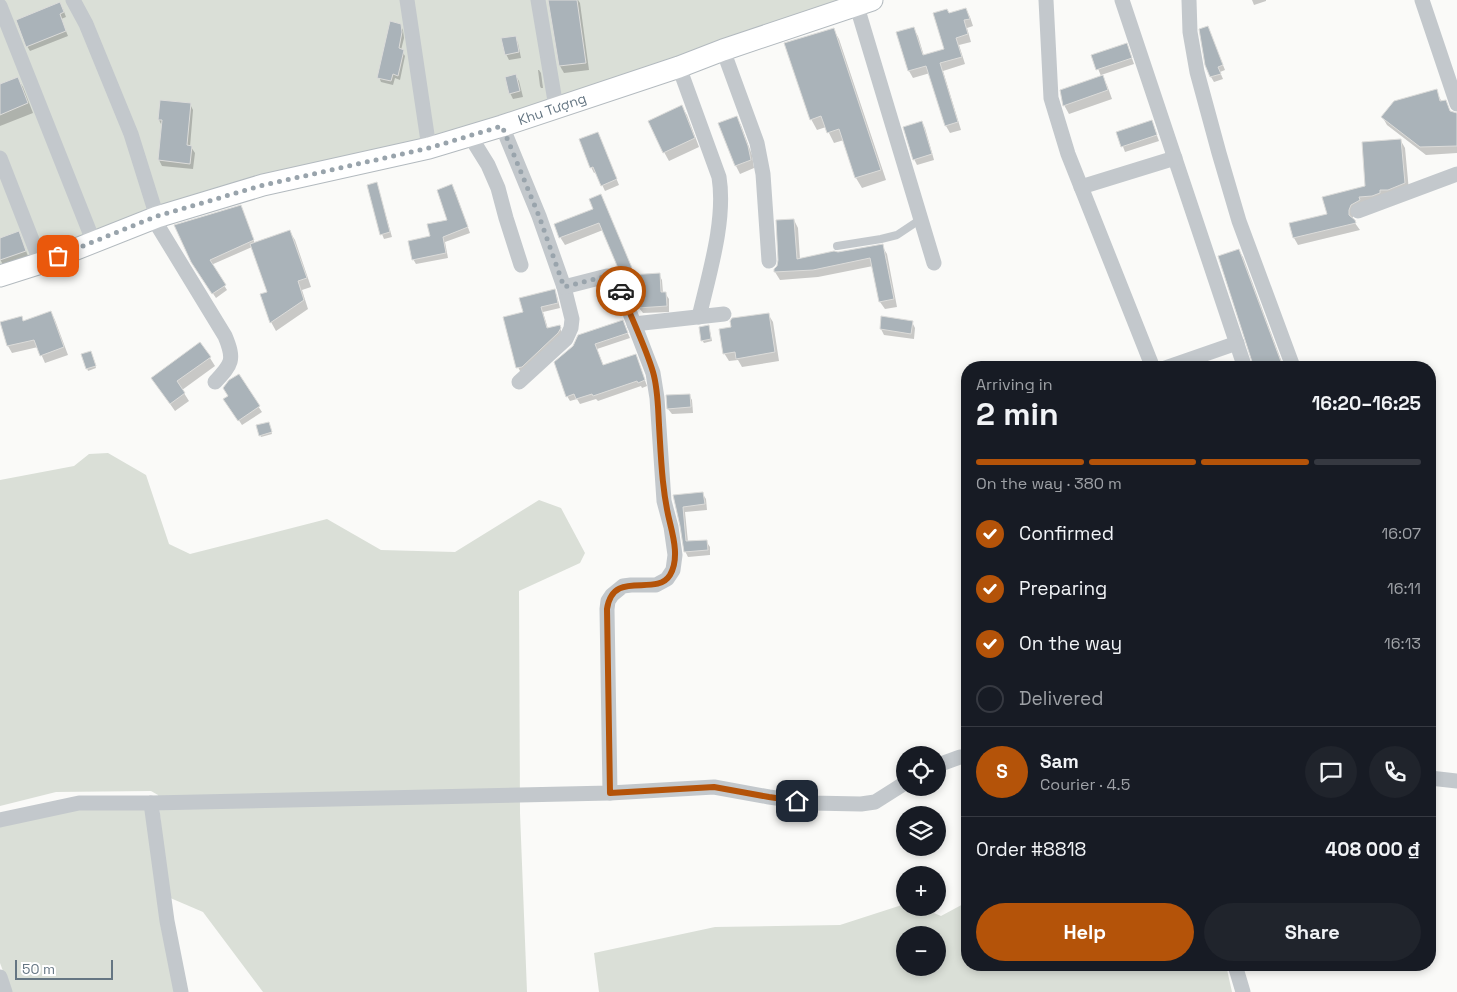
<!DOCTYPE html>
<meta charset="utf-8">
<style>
body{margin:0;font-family:"Space Grotesk",sans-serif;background:#20242c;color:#f1f3f6;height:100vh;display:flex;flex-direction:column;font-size:19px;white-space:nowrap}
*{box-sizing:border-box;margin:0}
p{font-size:16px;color:#9ea1a6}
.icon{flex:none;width:28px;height:28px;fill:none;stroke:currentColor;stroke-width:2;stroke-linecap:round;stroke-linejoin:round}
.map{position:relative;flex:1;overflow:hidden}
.side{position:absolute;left:961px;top:361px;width:475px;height:610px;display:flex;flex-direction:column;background:#171b24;border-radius:20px;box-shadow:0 2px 8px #0003}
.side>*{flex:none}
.buttons{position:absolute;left:896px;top:746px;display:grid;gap:10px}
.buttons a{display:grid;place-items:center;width:50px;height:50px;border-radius:50%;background:#171b24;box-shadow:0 2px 8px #0003;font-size:25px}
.scale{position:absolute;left:15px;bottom:12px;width:98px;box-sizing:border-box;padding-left:5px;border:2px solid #657683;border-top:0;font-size:14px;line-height:18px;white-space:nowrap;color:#657683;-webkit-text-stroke:4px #fff;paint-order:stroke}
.pin{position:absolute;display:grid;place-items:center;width:42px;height:42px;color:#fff;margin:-21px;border-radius:10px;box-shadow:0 2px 8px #0006}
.courier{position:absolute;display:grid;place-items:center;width:50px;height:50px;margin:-25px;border:4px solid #b45309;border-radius:50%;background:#fff;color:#222;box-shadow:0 1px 6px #0007}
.head em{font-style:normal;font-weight:600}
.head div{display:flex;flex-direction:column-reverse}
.head{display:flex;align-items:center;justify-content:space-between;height:85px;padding:0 15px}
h1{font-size:32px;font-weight:600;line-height:38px}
.bar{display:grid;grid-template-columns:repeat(4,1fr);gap:8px 5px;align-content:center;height:60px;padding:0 15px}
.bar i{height:6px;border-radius:4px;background:#363941}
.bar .on{background:#b45309}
.bar p{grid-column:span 4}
.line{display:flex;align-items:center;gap:12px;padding:0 15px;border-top:1px solid #363941}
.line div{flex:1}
.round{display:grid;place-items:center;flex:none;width:52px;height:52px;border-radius:26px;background:#20242c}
ol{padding:0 15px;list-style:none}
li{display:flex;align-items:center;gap:15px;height:55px}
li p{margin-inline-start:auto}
li .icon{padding:5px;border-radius:50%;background:#b45309;color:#fff;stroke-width:4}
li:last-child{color:#9ea1a6}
li i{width:28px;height:28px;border:2px solid #363941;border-radius:50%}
.primary-button{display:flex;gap:10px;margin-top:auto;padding:10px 15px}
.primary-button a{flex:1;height:58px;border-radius:30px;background:#b45309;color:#fff;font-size:20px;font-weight:600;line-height:58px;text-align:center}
.primary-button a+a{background:#20242c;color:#f1f3f6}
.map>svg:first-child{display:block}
.green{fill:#dadfd7;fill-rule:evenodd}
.shadow{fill:#0003}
.building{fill:#aab3b9;stroke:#dcdcda}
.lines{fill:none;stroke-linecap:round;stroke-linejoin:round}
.secondary-casing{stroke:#b3babf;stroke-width:23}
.lane{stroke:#c3c8cc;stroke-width:8}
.street{stroke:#c3c8cc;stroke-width:15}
.secondary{stroke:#fff;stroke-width:21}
.done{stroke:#99a4ac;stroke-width:5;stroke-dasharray:0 9}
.route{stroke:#b45309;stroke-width:6}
.labels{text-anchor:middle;stroke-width:5;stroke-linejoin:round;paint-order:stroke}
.street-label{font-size:14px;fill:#657683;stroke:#fff}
</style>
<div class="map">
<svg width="1457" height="992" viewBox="0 0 1457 992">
<rect width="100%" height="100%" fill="#fafaf8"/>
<g class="green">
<path d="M0,0H853L475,127L0,268Z"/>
<path d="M108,453L146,475L169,544L190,554L327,519L381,550L455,552L539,500L561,508L585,553L580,563L519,591L520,813L527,992H263L203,912L168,897L158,795L151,791L56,792L0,806V480L74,466L89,454Z"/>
<path d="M145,807L176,992H11L0,963V826L80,808Z"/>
<path d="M967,902L968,965H1226L1232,992H599L594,953L715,927L840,925L905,904V908H922L941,916ZM905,935H938V968H905Z"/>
</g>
<g class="shadow">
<path d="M549,0H578L580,3L589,70L564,73L560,66Z"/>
<path d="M1252,0H1266V1L1254,5Z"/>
<path d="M63,9L66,17L61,19L68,36L30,51L27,46Z"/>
<path d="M966,9L970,17L973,26L967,28L971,42L959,45L965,64L943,71L961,130L950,133L946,126L930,73L913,78L909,71L913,28L918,36L924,56L945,50L949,14Z"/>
<path d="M400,25L403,30L404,38L401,50L405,56L400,80L395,78L393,85L381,82L379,77Z"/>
<path d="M1208,28L1225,70L1220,72L1223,79L1214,82L1211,77L1201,30Z"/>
<path d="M833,29L839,39L886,180L862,188L856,178L844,140L834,143L826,127L817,130L811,119Z"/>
<path d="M515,37L518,43L521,58L509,60L506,54Z"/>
<path d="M1129,50L1134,64L1101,75L1107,85L1112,99L1069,114L1064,105L1101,76L1093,56Z"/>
<path d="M538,70H539L541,73L543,88H541L540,86Z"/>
<path d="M516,76L519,81L523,97L513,99L510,93Z"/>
<path d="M17,78L23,87L33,113L0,126V85Z"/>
<path d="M1436,91L1442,102L1445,101L1451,112L1457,114V153L1426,155L1387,125L1383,118Z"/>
<path d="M190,104L193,110L190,147H191L195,153L193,169L162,166L159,160L162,126L159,120Z"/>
<path d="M682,107L687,115L699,147L669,161L664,152Z"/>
<path d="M737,118L741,125L752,155L754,168L740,174L736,166L720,124Z"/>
<path d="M922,122L925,128L934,160L917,165L914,159Z"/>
<path d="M1152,122L1159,141L1125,152L1118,133Z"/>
<path d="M600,139L619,185L605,191L596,172L594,173L591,167Z"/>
<path d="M1401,141L1405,148L1409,191L1355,212L1352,219L1360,230L1298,245L1294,238L1290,224L1328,215L1367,187Z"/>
<path d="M378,188L392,237L384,239L382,234Z"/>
<path d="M455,191L470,233L445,242L448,258L416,264L413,259L431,237L449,221Z"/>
<path d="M604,203L635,276L659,275L662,280L663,293H665L669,299V312L643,313L639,308L631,277L627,279L624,276L603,230L565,245L560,237Z"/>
<path d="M243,211L255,244L290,232L295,240L311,287L302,290L308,309L276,331L271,322L262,295L268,293L252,247L211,265L227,290L216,298L195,267Z"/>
<path d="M794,220L798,228L800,259L882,246L887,254L897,307L885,309L880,302L873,266L818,277L780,280L775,272L778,266Z"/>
<path d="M21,238L28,256L3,265L0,259V239Z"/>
<path d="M1239,251L1243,257L1284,368H1255Z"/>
<path d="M554,290L557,296L560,308L543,312L548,329L559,326L563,335L521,373L518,367L524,313Z"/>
<path d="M51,312L55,320L68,355L45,363L38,347L12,353L8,346L2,323L24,322Z"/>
<path d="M768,314L773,322L779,361L742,367L738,360L729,361L724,353L732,328Z"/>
<path d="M883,318L912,322L915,328L914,339L884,335L881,329Z"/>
<path d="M625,327L630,338L597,349L604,367L638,361L647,386L642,388L641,386L598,401L596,399L580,404L577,399L570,401L567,396L556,363Z"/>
<path d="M709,327L712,341L704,343L702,340Z"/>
<path d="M91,355L96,368L88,371L87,368Z"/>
<path d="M210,358L215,366L182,390L189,401L175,411L152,378Z"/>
<path d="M1316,364L1317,368H1309Z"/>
<path d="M238,376L262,412L242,425L228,404L229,396Z"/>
<path d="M689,395L692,400L693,413L672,414L668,409Z"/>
<path d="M269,425L272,434L261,437L260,435Z"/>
<path d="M702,493L706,499L707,510L685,512L688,542L706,541L710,547V555L688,557L685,551L675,499Z"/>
</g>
<g class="building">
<path d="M548,0H577L586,63L559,66Z"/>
<path d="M60,2L64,12L60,14L66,31L26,47L16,20Z"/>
<path d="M966,8L970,19L964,20L968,34L956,38L962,57L940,63L958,122L945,126L926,66L908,71L896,32L914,27L923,55L944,49L933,13L947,9L949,13Z"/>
<path d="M390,21L401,24L402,32L399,48L404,50L398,76L393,74L391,81L377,78Z"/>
<path d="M1208,26L1223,65L1218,67L1221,74L1210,77L1205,65L1199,29Z"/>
<path d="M834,28L881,170L855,178L839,129L827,133L821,116L810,120L784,43Z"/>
<path d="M516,36L519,52L505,55L501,38Z"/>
<path d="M1127,43L1132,58L1096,70L1091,55Z"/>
<path d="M516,74L520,91L509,94L505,77Z"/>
<path d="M1103,75L1108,90L1063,106L1060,90Z"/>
<path d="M18,77L28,103L0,115V84Z"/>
<path d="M1437,89L1440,101L1446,100L1450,111L1457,113V146L1420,147L1381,117L1394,101Z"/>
<path d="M160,100L191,103L187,145L192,146L190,164L158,160L162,120H158Z"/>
<path d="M682,105L695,138L663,153L648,121Z"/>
<path d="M737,116L748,146L751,160L735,166L718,123Z"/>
<path d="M1152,120L1157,135L1121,147L1116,132Z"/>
<path d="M922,121L932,154L913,160L903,127Z"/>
<path d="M598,132L617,179L601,186L593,167L590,168L579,139Z"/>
<path d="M1401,139L1405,183L1388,190H1380V193L1372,196L1359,197L1360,200L1351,205L1349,210V215L1355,220L1356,223L1293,238L1289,223L1327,214L1322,197L1365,186L1362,142Z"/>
<path d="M377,182L390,232L380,235L367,185Z"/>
<path d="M452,184L468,227L443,237L446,253L412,260L408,241L430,236L427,224L447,220L437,190Z"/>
<path d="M601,194L632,268L622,272L618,268L599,223L559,238L554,224L593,209L589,199Z"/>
<path d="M241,205L254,240L210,260L226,285L212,294L191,262L174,225Z"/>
<path d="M794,219L797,259L834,251L838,252L883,244L894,299L879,302L870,258L813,270L774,272V269L777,266L778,260L776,220Z"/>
<path d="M290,230L307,278L298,281L304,300L270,323L260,294L267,292L250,244Z"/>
<path d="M19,231L26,251L0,260V238Z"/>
<path d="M1239,249L1283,367V368H1254L1218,256Z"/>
<path d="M660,273L661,292H666L667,306L638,308L631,290L630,275Z"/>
<path d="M555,289L558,303L541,307L547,328L560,325L561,328L558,333L522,367L516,368L503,317L523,312L519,298Z"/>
<path d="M51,311L64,347L40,356L34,340L7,346L0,322L22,316L23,321Z"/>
<path d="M769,313L775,352L736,359L735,352L723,354L719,329L731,327L730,321L732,318Z"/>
<path d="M881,316L913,321L911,334L880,329Z"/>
<path d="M623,320L628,333L595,344L603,365L636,354L645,380L638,383L637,381L593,396L592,394L576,399L574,394L566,397L554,362L573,346L578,335Z"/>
<path d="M709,325L711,339L701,341L699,327Z"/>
<path d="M200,342L211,357L177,381L185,393L170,404L151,378Z"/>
<path d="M91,351L96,366L86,369L81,354Z"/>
<path d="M239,374L260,406L238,421L223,399L228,396L223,388L229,380Z"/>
<path d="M690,394L691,407L667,409L666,395Z"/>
<path d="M269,422L272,432L259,436L256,425Z"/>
<path d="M703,492L705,504L683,507L686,541L707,540L708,550L684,552L680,526L673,495Z"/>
</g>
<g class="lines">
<defs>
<path id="secondary" d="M0,276L41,263L157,217L263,185L429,148L502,126L679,67L723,50L872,0"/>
</defs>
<use href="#secondary" class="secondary-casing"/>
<path class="lane" d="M837,246L881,239L897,235L921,219"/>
<g class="street">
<path d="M73,0L86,24L131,134L157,217"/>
<path d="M407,0L429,148"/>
<path d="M538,0L556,107"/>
<path d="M855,0L934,263"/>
<path d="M1046,0L1051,98L1068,154L1153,368"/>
<path d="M1122,0L1245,368"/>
<path d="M1189,0L1190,32L1197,72L1219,153L1239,221L1292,364"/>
<path d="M1422,0L1457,104"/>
<path d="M0,6L94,243"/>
<path d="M723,50L757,143L763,174L769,261"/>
<path d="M679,67L719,177C726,220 709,274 699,317"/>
<path d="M502,126L539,216L564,287L572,319L571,328L566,339L519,382"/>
<path d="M470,136L488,165L498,188L506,218L521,265"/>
<path d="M0,158L41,263"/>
<path d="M1081,187L1175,158"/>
<path d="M1358,211L1457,174"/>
<path d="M153,218L225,336C235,360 232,364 215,382"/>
<path d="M564,287L607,276H613L618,282L653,373L657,398L664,501L671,527L675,555L673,570L667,579L656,585H631L623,586L612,595L608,601L607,609L610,793"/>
<path d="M634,324L724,314"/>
<path d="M1165,368L1237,343"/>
<path d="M938,765L960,757H968"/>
<path d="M1430,778L1457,781"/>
<path d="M151,803L167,921L181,992"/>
<path d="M0,820L79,803H151L610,793L714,787L769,797L811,803L861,804L875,802L905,783"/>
<path d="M1235,965L1243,992"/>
<path d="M0,977L5,992"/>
</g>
<use href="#secondary" class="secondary"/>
</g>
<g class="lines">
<path class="done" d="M58,256L157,216L264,185L429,148L502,126L539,216L564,287L607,276H613L618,282L621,291"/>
<path class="route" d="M621,291C631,318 645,345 653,372C658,389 658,408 659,425C661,458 662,491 670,523C674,539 679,560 670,575C656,598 613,568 607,609L610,793L714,787L769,797L797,801"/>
</g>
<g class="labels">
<g class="street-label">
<text transform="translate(552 109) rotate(-19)" y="5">Khu Tượng</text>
</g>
</g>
</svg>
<div class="buttons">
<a><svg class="icon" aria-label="locate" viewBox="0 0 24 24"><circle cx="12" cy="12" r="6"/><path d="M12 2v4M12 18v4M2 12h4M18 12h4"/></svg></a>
<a><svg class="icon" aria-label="layers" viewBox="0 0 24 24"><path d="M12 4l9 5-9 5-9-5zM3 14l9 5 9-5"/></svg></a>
<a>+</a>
<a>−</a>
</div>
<div class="scale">50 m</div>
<div class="pin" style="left:58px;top:256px;background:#ea580c"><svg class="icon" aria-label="bag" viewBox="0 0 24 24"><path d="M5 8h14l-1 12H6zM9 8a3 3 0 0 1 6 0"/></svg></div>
<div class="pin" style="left:797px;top:801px;background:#1f2937"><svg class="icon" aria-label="home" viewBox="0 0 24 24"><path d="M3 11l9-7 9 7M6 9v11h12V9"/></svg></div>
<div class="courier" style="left:621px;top:291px"><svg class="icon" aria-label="car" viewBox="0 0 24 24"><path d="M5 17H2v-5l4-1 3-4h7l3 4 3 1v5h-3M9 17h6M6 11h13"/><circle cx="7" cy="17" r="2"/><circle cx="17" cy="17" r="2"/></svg></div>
<section class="side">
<div class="head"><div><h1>2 min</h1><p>Arriving in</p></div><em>16:20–16:25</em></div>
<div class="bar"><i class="on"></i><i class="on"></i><i class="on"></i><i></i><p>On the way · 380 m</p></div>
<ol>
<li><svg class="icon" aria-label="check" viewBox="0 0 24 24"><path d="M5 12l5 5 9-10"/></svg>Confirmed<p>16:07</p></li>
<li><svg class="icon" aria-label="check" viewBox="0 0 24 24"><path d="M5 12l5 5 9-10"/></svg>Preparing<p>16:11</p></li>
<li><svg class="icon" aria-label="check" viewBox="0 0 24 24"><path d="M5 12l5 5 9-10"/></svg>On the way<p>16:13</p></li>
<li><i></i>Delivered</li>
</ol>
<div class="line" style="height:90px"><b class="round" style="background:#b45309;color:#fff">S</b><div><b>Sam</b><p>Courier · 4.5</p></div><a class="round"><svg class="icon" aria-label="chat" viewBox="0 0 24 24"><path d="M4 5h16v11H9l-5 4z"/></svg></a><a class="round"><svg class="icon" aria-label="phone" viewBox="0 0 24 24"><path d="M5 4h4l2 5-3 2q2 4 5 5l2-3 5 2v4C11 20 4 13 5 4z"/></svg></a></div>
<div class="line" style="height:65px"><div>Order #8818</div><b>408 000 ₫</b></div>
<div class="primary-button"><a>Help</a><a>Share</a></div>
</section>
</div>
